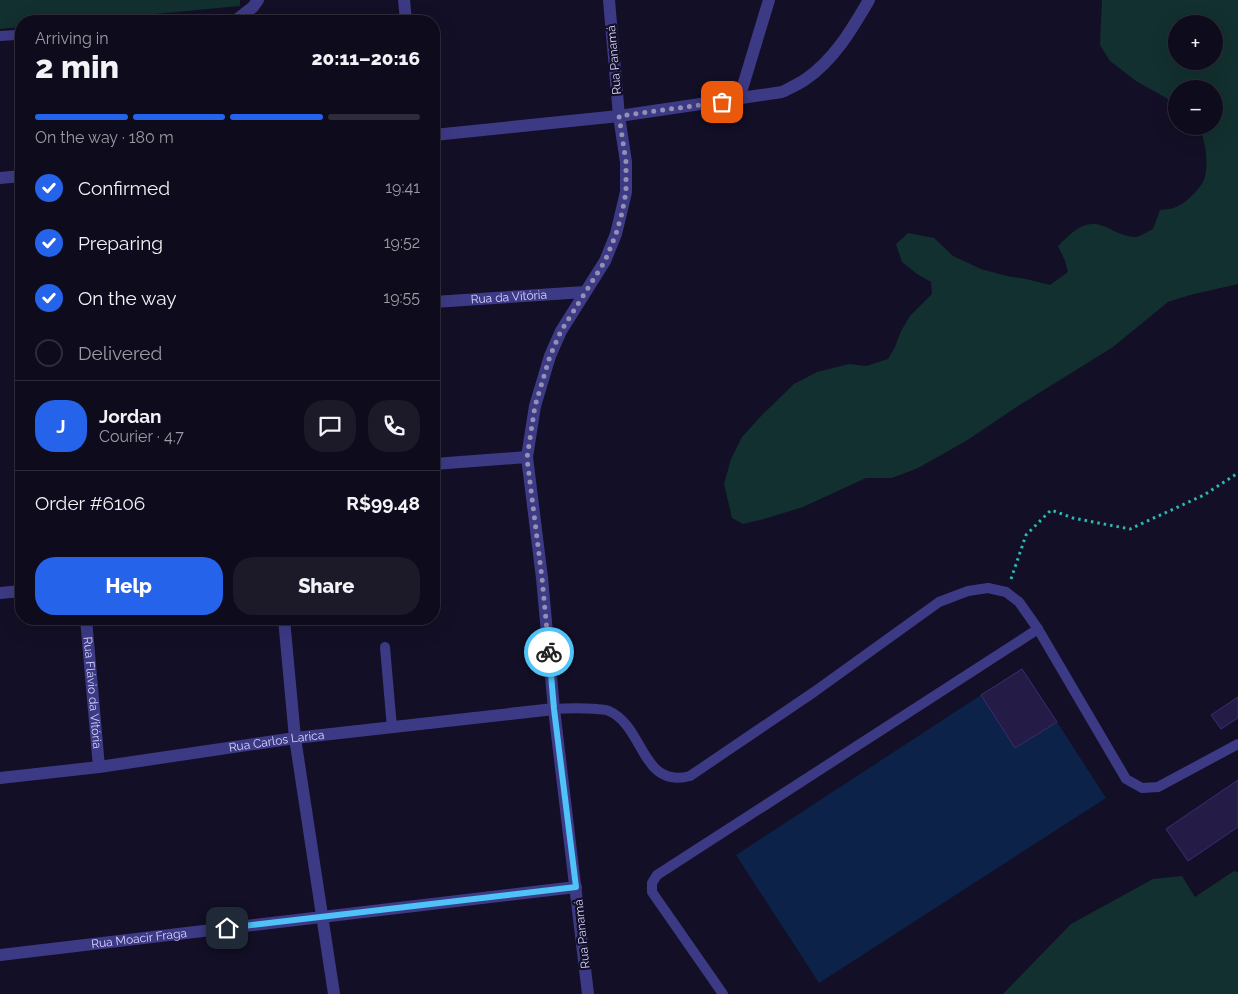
<!DOCTYPE html>
<meta charset="utf-8">
<style>
body{margin:0;font-family:Raleway,sans-serif;background:#1c1929;color:#f1f3f6;height:100vh;display:flex;flex-direction:column;font-size:19px;white-space:nowrap}
*{box-sizing:border-box;margin:0}
p{font-size:16px;color:#9b9ba3}
.icon{flex:none;width:28px;height:28px;fill:none;stroke:currentColor;stroke-width:2;stroke-linecap:round;stroke-linejoin:round}
.map{position:relative;flex:1;overflow:hidden}
.drawer{position:absolute;left:15px;top:15px;width:425px;height:610px;display:flex;flex-direction:column;background:#0e0b1c;border-radius:20px;box-shadow:0 5px 20px #0002,0 0 0 1px #2e2b3b}
.drawer>*{flex:none}
.buttons{position:absolute;left:1168px;top:15px;display:grid;gap:10px}
.buttons a{display:grid;place-items:center;width:55px;height:55px;border-radius:50%;background:#0e0b1c;box-shadow:0 5px 20px #0002,0 0 0 1px #2e2b3b;font-size:25px}
.pin{position:absolute;display:grid;place-items:center;width:42px;height:42px;color:#fff;margin:-21px;border-radius:10px;box-shadow:0 2px 8px #0006}
.courier{position:absolute;display:grid;place-items:center;width:50px;height:50px;margin:-25px;border:4px solid #4fc3f7;border-radius:50%;background:#fff;color:#222;box-shadow:0 1px 6px #0007}
.overview em{font-style:normal;font-weight:800}
.overview div{display:flex;flex-direction:column-reverse}
.overview{display:flex;align-items:center;justify-content:space-between;height:85px;padding:0 20px}
h1{font-size:32px;font-weight:800;line-height:38px}
.bar{display:grid;grid-template-columns:repeat(4,1fr);gap:8px 5px;align-content:center;height:60px;padding:0 20px}
.bar i{height:6px;border-radius:4px;background:#2e2b3b}
.bar .selected{background:#2563eb}
.bar p{grid-column:span 4}
.line{display:flex;align-items:center;gap:12px;padding:0 20px;border-top:1px solid #2e2b3b}
.line div{flex:1}
.round{display:grid;place-items:center;flex:none;width:52px;height:52px;border-radius:20px;background:#1c1929}
ol{padding:0 20px;list-style:none}
li{display:flex;align-items:center;gap:15px;height:55px}
li p{margin-inline-start:auto}
li .icon{padding:5px;border-radius:50%;background:#2563eb;color:#fff;stroke-width:4}
li:last-child{color:#9b9ba3}
li i{width:28px;height:28px;border:2px solid #2e2b3b;border-radius:50%}
.button{display:flex;gap:10px;margin-top:auto;padding:10px 20px}
.button a{flex:1;height:58px;border-radius:20px;background:#2563eb;color:#fff;font-size:20px;font-weight:800;line-height:58px;text-align:center}
.button a+a{background:#1c1929;color:#f1f3f6}
.map>svg:first-child{display:block}
.green{fill:#12302f;fill-rule:evenodd}
.water{fill:#0c2248}
.building{fill:#241b47;stroke:#3b2d73}
.lines{fill:none;stroke-linecap:round;stroke-linejoin:round}
.path{stroke:#2fb8b0;stroke-width:3;stroke-dasharray:2.5 4;stroke-linecap:butt}
.lane{stroke:#3d3a85;stroke-width:10}
.street{stroke:#3d3a85;stroke-width:12}
.done{stroke:#948fb3;stroke-width:5;stroke-dasharray:0 9}
.route{stroke:#4fc3f7;stroke-width:6}
.labels{text-anchor:middle;stroke-width:4.5;stroke-linejoin:round;paint-order:stroke}
.street-label{font-size:12px;fill:#d9d4ff;stroke:#130f26}
</style>
<div class="map">
<svg width="1238" height="994" viewBox="0 0 1238 994">
<rect width="100%" height="100%" fill="#130f26"/>
<g class="green">
<path d="M0,0H240V6L80,21H21V27L0,29Z"/>
<path d="M1102,0H1238V284L1190,295L1168,302L1113,347L1018,406L966,441L918,468L892,478H866L803,507L764,519L743,524L732,518L724,484L731,459L742,437L762,415L794,384L817,372L849,364L866,366L888,359L895,347L901,331L910,316L932,294L931,282L917,274L902,262L896,244L908,233L934,238L953,256L981,269L1007,276L1026,279L1050,285L1068,272L1065,261L1058,246C1076,229 1086,216 1112,230C1118,233 1128,237 1135,237C1140,237 1148,231 1153,229L1160,210C1165,209 1172,209 1176,207C1185,204 1200,189 1204,180C1209,166 1206,139 1198,126H1214V89H1176V104L1168,99L1136,81L1110,61L1100,45ZM1176,24H1214V61H1176Z"/>
<path d="M1234,871L1238,872V994H1003L1071,924L1153,879L1182,876L1195,897Z"/>
</g>
<path class="water" d="M981,695L1015,748L1057,722L1106,798L819,983L736,855Z"/>
<g class="building">
<path d="M1022,669L1057,722L1015,748L981,695Z"/>
<path d="M1238,697V718L1221,729L1211,715Z"/>
<path d="M1238,780V827L1188,861L1166,829Z"/>
</g>
<g class="lines">
<path class="path" d="M1011,579L1026,535L1051,510L1073,518L1130,529L1204,495L1238,473"/>
<g class="lane">
<path d="M0,36L16,35L21,37"/>
<path d="M385,647L392,728"/>
<path d="M554,709C569,708 583,708 597,709C601,710 605,709 609,711C645,727 641,789 690,776L814,692L939,602L968,591L988,588L1006,592L1019,602L1038,629L1126,779L1142,788L1158,787L1238,744"/>
<path d="M723,994L652,892V883L657,875L1038,629"/>
</g>
<g class="street">
<path d="M404,0L406,21"/>
<path d="M235,21L253,7L258,0"/>
<path d="M739,99L769,0"/>
<path d="M434,135L619,116L782,92C790,88 799,84 806,79C834,60 852,29 869,0"/>
<path d="M0,178L21,176"/>
<path id="s1" d="M434,302L585,292"/>
<path d="M434,464L527,457"/>
<path d="M0,593L21,591"/>
<path id="s2" d="M86,619L99,767"/>
<path d="M284,619L295,738L334,994"/>
<path id="s3" d="M0,778L99,767L295,738L554,709"/>
<path id="s4" d="M0,955L576,887"/>
<path d="M588,994L554,709L542,578L527,457L535,406L550,356L561,331L605,261L616,234L626,192V162L619,116L609,0"/>
</g>
</g>
<g class="lines">
<path class="done" d="M549,652L542,578L527,458L535,406L550,356L561,331L605,261L616,234L622,213L626,192V162L619,116L722,102"/>
<path class="route" d="M227,928L576,887L554,709L549,652"/>
</g>
<g class="labels">
<g class="street-label">
<text transform="translate(614 60) rotate(-95)" y="4">Rua Panamá</text>
<text dy="4" stroke="none"><textPath href="#s1" startOffset="75">Rua da Vitória</textPath></text>
<text dy="4" stroke="none"><textPath href="#s2" startOffset="74">Rua Flávio da Vitória</textPath></text>
<text dy="4" stroke="none"><textPath href="#s3" startOffset="279">Rua Carlos Larica</textPath></text>
<text transform="translate(582 934) rotate(-96)" y="4">Rua Panamá</text>
<text dy="4" stroke="none"><textPath href="#s4" startOffset="140">Rua Moacir Fraga</textPath></text>
</g>
</g>
</svg>
<div class="buttons">
<a>+</a>
<a>−</a>
</div>
<div class="pin" style="left:722px;top:102px;background:#ea580c"><svg class="icon" aria-label="bag" viewBox="0 0 24 24"><path d="M5 8h14l-1 12H6zM9 8a3 3 0 0 1 6 0"/></svg></div>
<div class="pin" style="left:227px;top:928px;background:#1f2937"><svg class="icon" aria-label="home" viewBox="0 0 24 24"><path d="M3 11l9-7 9 7M6 9v11h12V9"/></svg></div>
<div class="courier" style="left:549px;top:652px"><svg class="icon" aria-label="bike" viewBox="0 0 24 24"><circle cx="6" cy="16" r="4"/><circle cx="18" cy="16" r="4"/><path d="M6 16l4-8h5l3 8M10 8l3 8H6M13 5h3"/></svg></div>
<section class="drawer">
<div class="overview"><div><h1>2 min</h1><p>Arriving in</p></div><em>20:11–20:16</em></div>
<div class="bar"><i class="selected"></i><i class="selected"></i><i class="selected"></i><i></i><p>On the way · 180 m</p></div>
<ol>
<li><svg class="icon" aria-label="check" viewBox="0 0 24 24"><path d="M5 12l5 5 9-10"/></svg>Confirmed<p>19:41</p></li>
<li><svg class="icon" aria-label="check" viewBox="0 0 24 24"><path d="M5 12l5 5 9-10"/></svg>Preparing<p>19:52</p></li>
<li><svg class="icon" aria-label="check" viewBox="0 0 24 24"><path d="M5 12l5 5 9-10"/></svg>On the way<p>19:55</p></li>
<li><i></i>Delivered</li>
</ol>
<div class="line" style="height:90px"><b class="round" style="background:#2563eb;color:#fff">J</b><div><b>Jordan</b><p>Courier · 4.7</p></div><a class="round"><svg class="icon" aria-label="chat" viewBox="0 0 24 24"><path d="M4 5h16v11H9l-5 4z"/></svg></a><a class="round"><svg class="icon" aria-label="phone" viewBox="0 0 24 24"><path d="M5 4h4l2 5-3 2q2 4 5 5l2-3 5 2v4C11 20 4 13 5 4z"/></svg></a></div>
<div class="line" style="height:65px"><div>Order #6106</div><b>R$99.48</b></div>
<div class="button"><a>Help</a><a>Share</a></div>
</section>
</div>
